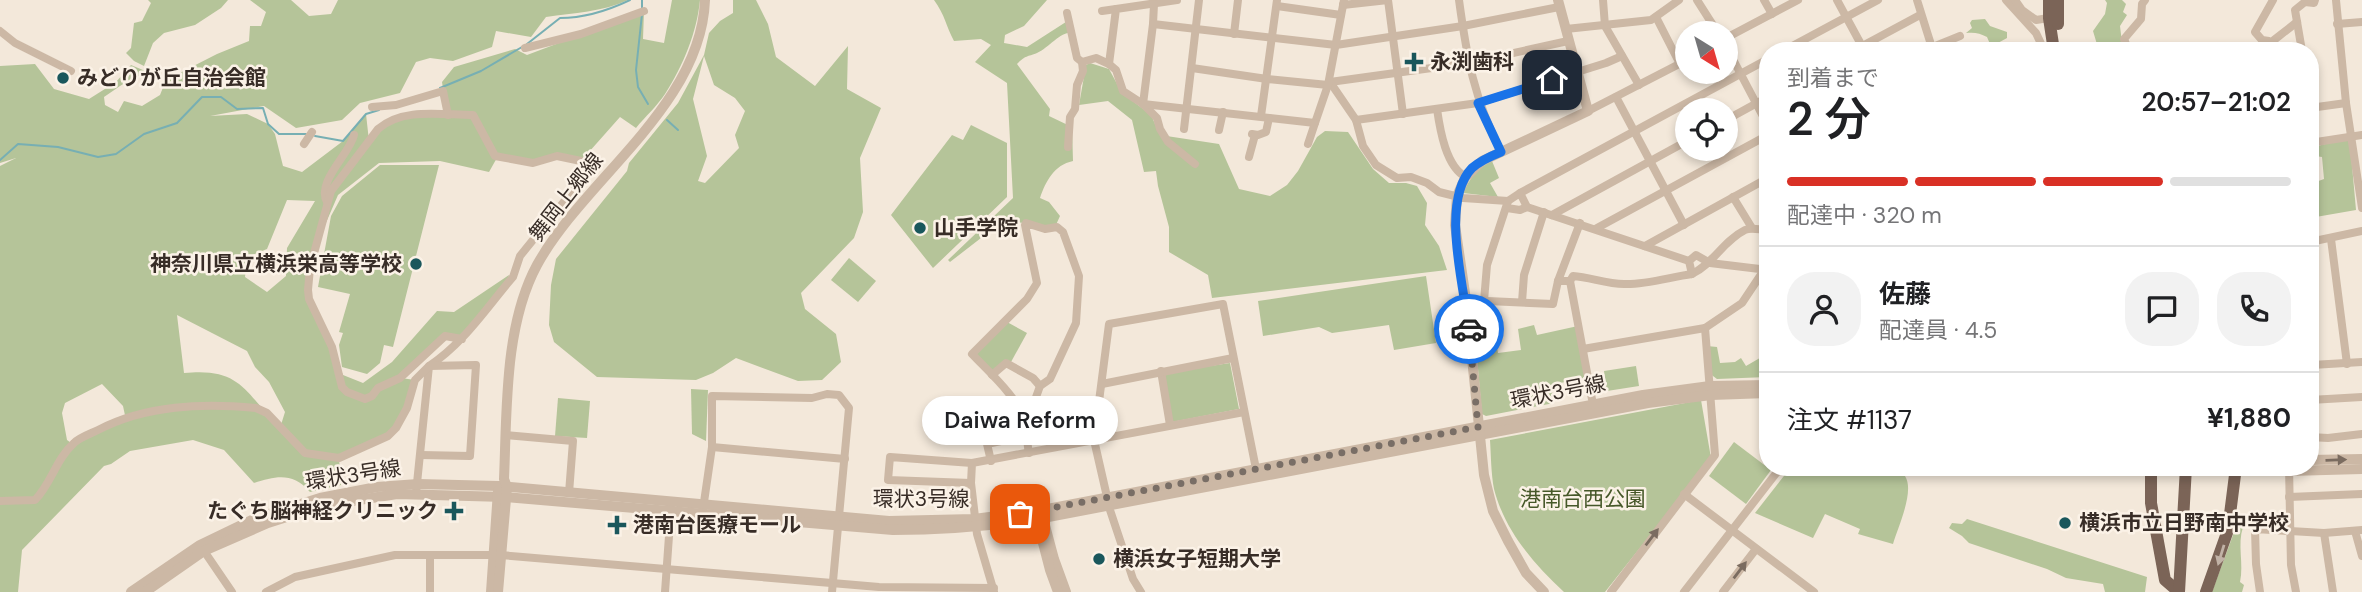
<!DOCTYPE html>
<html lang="ja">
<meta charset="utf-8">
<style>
body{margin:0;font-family:"DM Sans","Noto Sans JP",sans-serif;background:#f2f2f2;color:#202124;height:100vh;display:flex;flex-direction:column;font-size:26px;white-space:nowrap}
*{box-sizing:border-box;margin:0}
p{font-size:23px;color:#757577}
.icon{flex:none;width:38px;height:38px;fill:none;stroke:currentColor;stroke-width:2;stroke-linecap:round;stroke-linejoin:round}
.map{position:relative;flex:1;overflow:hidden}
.side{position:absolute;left:1759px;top:42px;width:560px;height:434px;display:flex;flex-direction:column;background:#fff;border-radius:28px;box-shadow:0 4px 10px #0003}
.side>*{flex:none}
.needle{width:46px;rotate:143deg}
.controls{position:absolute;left:1675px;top:21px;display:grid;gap:14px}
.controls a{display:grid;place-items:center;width:63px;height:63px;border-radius:50%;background:#fff;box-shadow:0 4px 10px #0003;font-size:35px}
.pin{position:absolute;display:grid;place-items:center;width:60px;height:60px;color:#fff;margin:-30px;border-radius:14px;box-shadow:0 4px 10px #0006}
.courier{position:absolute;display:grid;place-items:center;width:70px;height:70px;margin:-35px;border:5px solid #1a73e8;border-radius:50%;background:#fff;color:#222;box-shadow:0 2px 9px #0007}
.bubble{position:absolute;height:49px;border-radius:24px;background:#fff;box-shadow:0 4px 10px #0003;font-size:23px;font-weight:600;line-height:49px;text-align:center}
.head em{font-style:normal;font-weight:600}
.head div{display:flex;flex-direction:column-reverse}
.head{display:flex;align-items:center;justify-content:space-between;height:119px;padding:0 28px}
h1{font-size:46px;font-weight:600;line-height:52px}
.bar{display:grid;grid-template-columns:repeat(4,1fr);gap:10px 7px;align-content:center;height:84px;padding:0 28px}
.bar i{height:9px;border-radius:5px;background:#e0e0e0}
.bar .selected{background:#d93025}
.bar p{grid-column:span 4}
.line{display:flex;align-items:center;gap:18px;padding:0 28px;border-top:2px solid #e0e0e0}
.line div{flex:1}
.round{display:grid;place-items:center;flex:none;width:74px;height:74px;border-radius:28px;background:#f2f2f2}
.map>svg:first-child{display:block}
.green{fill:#b5c499;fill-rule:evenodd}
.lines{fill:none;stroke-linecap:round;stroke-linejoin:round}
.stream{stroke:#77afb3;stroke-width:2}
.minor{stroke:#ccb8a5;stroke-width:8}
.tertiary{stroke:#ccb8a5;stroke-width:10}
.primary{stroke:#7b6457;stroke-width:12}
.oneway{fill:#7b6c60}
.oneway2{fill:#c1b2a6}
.done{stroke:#796e66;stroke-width:7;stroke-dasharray:0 12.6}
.route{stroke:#1a73e8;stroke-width:9}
.poi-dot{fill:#1a575c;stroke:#fbf2e7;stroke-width:2.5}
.labels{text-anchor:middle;stroke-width:5;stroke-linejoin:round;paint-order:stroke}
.poi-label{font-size:21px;font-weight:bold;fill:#382d27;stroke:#fbf2e7;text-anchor:start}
.street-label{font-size:21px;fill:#382d27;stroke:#fbf2e7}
.park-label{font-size:21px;fill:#465829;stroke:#fbf2e7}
</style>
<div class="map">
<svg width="2362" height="592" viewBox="0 0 2362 592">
<rect width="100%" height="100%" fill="#f3e8da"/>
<g class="green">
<path d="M148,0H228L221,8L195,25L164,33L153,43L144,66L134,61L126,53L131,48L134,23L142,21L151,3Z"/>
<path d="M250,0H291L309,16L331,14L338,0H628C602,12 574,13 546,17L531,37L496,31L492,47L453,61L430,58L416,62L400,93L360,103L342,120L296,128L264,106L210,116L247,114L268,124L275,134L283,166L302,172L343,141L366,114L369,141C392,113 414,115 447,115L442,82L454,67L515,49L527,55L644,11L643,39L664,43L672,0H700C697,32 683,66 665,94C657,106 645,117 636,128L620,117L581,161L557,156L533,163L498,156L489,172L440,161L379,163L338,195L309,262V297L343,375L363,383L392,362L437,311L454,312L509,275L507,284L461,340L445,336L401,378L415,380L407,408L388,436L339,458L341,485L310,492C293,472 276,476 254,483L224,450L193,440L130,451L111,464L104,466L22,550L18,592H0V166L16,158L0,163V66L35,64L54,89L89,99L116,82L131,65L150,73C132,76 119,87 104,97L105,105L118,112L124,101L142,106L160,95L166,80L217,54L249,41L250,26H261L266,12ZM287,200L315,201L287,248L286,276L267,292L245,277L247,257L267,249ZM177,315L247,351L255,367L269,382L285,412L280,428C245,393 242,367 184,373ZM102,384L123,406L126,420L74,445L67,440L62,413L65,403Z"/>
<path d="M733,0H756L768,24L776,57L815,86L848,46L847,89L881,108L860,158L863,212L854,238L801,293L805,309L836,334L841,362L822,380L798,381L736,358L713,373L696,380L597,377L554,342L549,325L551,285L556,259L627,171L629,163L678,103L704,55L709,33L720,21L733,13ZM704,56L714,85L735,98L745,111L735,135L739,148L705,183L698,181L707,156L693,99Z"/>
<path d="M934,0H1047L1024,26L1005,35L1004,43L1027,47L1069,20L1073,32C1058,33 1050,47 1037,53C1027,57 1026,55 1017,64L1050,109L1049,116L1072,127L1073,161C1054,165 1046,181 1040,198L1049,202L1060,216L1055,227L1016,222L1012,214L950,262L948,260L1013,198L1007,83L975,62L991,45L981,39L954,41C946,26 945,15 934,0Z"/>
<path d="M2105,0H2122L2126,4L2123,12L2127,15L2120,26L2123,51H2099L2093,31L2105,14L2107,3Z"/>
<path d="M1985,19L1990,26L2007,32V38L1996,44H1990L1987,37C1980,33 1974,32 1966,33L1972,28L1970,23L1972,20Z"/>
<path d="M1090,63L1109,69L1122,93L1151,115L1160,135L1219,144L1239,189L1270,196L1287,185L1298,171L1317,137L1325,131L1348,132L1373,169L1389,183H1406L1417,186L1427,203L1425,225L1439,246L1447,270L1212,298L1208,275L1169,252V227L1158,186L1156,171L1144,172L1132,120L1108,101L1079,105L1086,65Z"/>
<path d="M971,125L1007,143V197L933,268L891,215L952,135L963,140Z"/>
<path d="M2347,139L2350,143L2356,210L2310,218L2317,207L2314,205L2310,213V180L2313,183L2324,179L2322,157L2315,156L2313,147Z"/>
<path d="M1492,161L1499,178L1490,183L1498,197L1463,193C1470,178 1477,168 1492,161Z"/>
<path d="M380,165H439L393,347L384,345L380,363L367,374L342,367L339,345L343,333L339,332L350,294L318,287L331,216L342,196Z"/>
<path d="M849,258L876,281L858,302L831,280Z"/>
<path d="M1426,276L1436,343L1394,350L1389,325L1332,333L1319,327L1263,336L1258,301Z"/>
<path d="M1472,301H1489L1498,353L1521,350L1518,329L1534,325L1537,335L1578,326L1588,377L1551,385L1554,403L1486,416L1482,414Z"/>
<path d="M1007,322L1027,333L1011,362L992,372L975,354Z"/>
<path d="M1707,346L1717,347L1720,363L1735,362L1741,358L1746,366L1765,355L1767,360V377L1717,379L1709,373Z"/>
<path d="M1230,363L1239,409L1172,422L1164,373Z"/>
<path d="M1636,366L1639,386L1607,391L1604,371Z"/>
<path d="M691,389L708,390L706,441L692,434Z"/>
<path d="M558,398L590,401L587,438L555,436Z"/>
<path d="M1701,400L1711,458L1605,592H1564C1533,563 1505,531 1494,489C1491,473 1491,455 1490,440Z"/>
<path d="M1734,442L1771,470L1746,504L1709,476Z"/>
<path d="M1791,467H1830L1843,472L1845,467H1879L1905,476C1915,491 1898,527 1893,544L1858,534L1860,529L1825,514L1813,538L1755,513Z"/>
<path d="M1967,519L2147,577L2145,592H2105L2103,584L2066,578L2047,569L1969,543L1962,536L1949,528L1952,523L1962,524Z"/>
<path d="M2236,527H2243C2237,545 2244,563 2240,582L2244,585L2242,592H2212Z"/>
</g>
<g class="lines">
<g class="stream">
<path d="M642,8V0"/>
<path d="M642,14L636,70L638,87L648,104"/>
<path d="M527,44L560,18C584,18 609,10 630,0"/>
<path d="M440,88L481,71L522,47"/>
<path d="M667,120L678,130"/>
<path d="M315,136L343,141L366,114L379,110"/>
<path d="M0,160L18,144L58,147L98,157L116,154L144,134L177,123L202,97H221L237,109L263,108L268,124L279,134H306"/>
</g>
<g class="minor">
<path d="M1177,0L1116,9L1109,64L1116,70L1123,91L1143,104L1157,118L1160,129L1168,142L1195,164"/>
<path d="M1388,0L1403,114"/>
<path d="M1459,0C1467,59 1474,98 1501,152"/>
<path d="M1603,0L1605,26L1639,85"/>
<path d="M1697,0L1718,33"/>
<path d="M1764,0L1772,14"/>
<path d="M1837,0L1863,48"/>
<path d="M1917,0L1933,51"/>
<path d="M2006,0L2036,33L2043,48L2053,47"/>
<path d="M2015,0L2022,10L2036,20L2049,18"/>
<path d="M2273,0L2255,32L2262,40L2269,41L2279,51"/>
<path d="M2336,0L2346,103L2362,208"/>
<path d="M1343,5L1388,0"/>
<path d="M1277,6L1341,15"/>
<path d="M1102,11L1116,9"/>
<path d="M1067,13L1077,58L1082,62"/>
<path d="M1656,17L1680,64"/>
<path d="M1153,24L1154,4"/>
<path d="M2337,24L2362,22"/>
<path d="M1566,29L1651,20L1679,0"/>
<path d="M0,31L15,43L71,71"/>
<path d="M1234,34L1238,0"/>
<path d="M1726,38L1798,0"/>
<path d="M2274,40L2297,22"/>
<path d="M1726,46L1768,126"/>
<path d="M525,48L581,34L644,11"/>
<path d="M1783,51L1878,0"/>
<path d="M1853,51L1920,15"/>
<path d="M1923,51L1960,36"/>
<path d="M2129,51L2124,39L2141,19L2142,4L2145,0"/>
<path d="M2302,51L2295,10L2305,2L2314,3L2315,0"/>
<path d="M1192,68L1267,79L1328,85L1330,82L1468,63L1568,41"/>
<path d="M1330,82L1356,120L1363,146L1376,165L1397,178L1411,177L1427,183L1439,192L1463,198L1508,201L1520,193L1527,207L1689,261"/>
<path d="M1616,97L1684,225"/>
<path d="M1143,104L1153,24L1336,45L1463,26L1559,7"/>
<path d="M1143,104L1315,123L1328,85L1344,0"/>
<path d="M372,107L396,105L443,91L448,115"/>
<path d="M2310,108L2346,103"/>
<path d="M1437,109C1440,130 1446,167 1466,177"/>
<path d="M1588,111L1687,60"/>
<path d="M1261,116L1277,0"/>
<path d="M1356,120L1478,103L1606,63L1622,56"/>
<path d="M1726,120L1768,97"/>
<path d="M1184,129L1199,0"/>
<path d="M1219,130L1223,112"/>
<path d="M1252,134L1258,135L1266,132L1269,118"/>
<path d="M2310,143L2362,135"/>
<path d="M304,144L312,132"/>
<path d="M1308,144L1315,123"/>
<path d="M1068,147L1070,117L1075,109L1077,85L1083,71L1082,62L1096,58L1109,64"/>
<path d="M1249,157L1255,135"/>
<path d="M1520,193L1768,59"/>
<path d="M1733,197L1752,228"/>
<path d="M327,202C316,181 350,154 354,135"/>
<path d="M1507,208L1520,210L1527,207"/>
<path d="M1552,215L1687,141"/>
<path d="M1580,223L1558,281H1570L1594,410"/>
<path d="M1597,228L1768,135"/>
<path d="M2331,239L2347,364"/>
<path d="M2310,242L2362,231"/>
<path d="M1645,246L1768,178"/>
<path d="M1692,274C1713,264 1723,241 1745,230C1751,227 1760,230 1768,230"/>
<path d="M1570,281L1573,276C1590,277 1606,284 1624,284C1646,285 1670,277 1692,274L1689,261L1696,255L1710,263L1768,270"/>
<path d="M1466,300L1553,304L1558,281"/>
<path d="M1484,301L1487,265L1508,201"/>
<path d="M1522,302L1524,275L1544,212"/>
<path d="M1705,328L1742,303L1764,270"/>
<path d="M2310,344L2312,365L2362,362"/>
<path d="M1583,349L1705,328L1715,455L1611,592"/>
<path d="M1161,371L1170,425"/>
<path d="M992,375L1006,363L1033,378L1040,386"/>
<path d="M1102,384L1233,358"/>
<path d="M2310,400L2362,397"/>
<path d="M1026,425L1040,386L1050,379L1076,323L1079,276L1063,232L1057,227L1045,229L1026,223L1025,225L1037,283L1027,299L972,354C989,372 1021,400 1026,425C1027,434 1027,444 1029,453"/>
<path d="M506,435L573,441L569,493"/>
<path d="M2310,437L2328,438L2362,434"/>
<path d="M712,447L845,459"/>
<path d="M991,461L987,444L1025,436"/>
<path d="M2289,467L2291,565L2296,592"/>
<path d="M971,483L888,480L890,457L972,463"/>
<path d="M416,493L429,366C462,344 482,314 507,284L513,277L520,256L588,172L586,166L581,161L557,156L533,163L495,156L473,115C442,115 403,107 378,129L331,191L310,268L308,290L309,299L332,347L342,387L347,392L365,399L372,396L378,388L400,378L445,336L462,339"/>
<path d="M1684,494L1814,592"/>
<path d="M2289,497L2362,494"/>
<path d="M0,501L35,500C51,484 56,459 74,443C80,437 90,434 98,430C146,405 202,403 256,408L267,413L305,453L339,458L388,436L396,428L407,408L415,380L429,366L476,365L470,456L421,455"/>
<path d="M703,509L712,447V396L812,398L827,394L839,395L849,408L832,592"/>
<path d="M2355,531L2362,556"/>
<path d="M2324,533L2333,592"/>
<path d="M202,548L232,592"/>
<path d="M430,555V592"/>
<path d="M266,592L295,577L395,555H500L879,587L994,588"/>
<path d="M665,592L671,508"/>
<path d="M994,592L977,534L971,483L972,463L1244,412"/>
<path d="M1141,592L1133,579L1110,510L1094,440L1109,324L1223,304L1257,474"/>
<path d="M1684,592L1781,467"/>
<path d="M1723,592L1756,549"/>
<path d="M2260,592L2256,564L2255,529L2324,533L2362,530"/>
</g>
<g class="tertiary">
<path d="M2310,460L2362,459"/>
<path d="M2262,467L2289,471L2362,469"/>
<path d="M1039,514L1043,518L1054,559L1066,592"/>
<path d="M1036,516L1050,570L1058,592"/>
<path d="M131,592L200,545L256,518L320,498L377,487L418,484L499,486L889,521L974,519L1037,511L1643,395L1710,386L1768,385"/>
<path d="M145,592L204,551L268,523L321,506L397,494L505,497L893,530C944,530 993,526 1043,518L1648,403L1711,395L1768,393"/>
<path d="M491,592L498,491"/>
<path d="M498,592L507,487L504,479C507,411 504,326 537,265C585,178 701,106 705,0"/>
<path d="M1544,592L1526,573L1508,541L1493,511L1484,475L1466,300L1455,225L1457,196L1465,178L1482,161L1588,111L1558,0"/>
</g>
<g class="primary">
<path d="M2049,0V18L2054,51"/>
<path d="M2058,24V0"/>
<path d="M2151,467V503L2165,580L2179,592"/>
<path d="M2179,592L2186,467"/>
<path d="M2206,592L2228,530L2236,467"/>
</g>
</g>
<defs><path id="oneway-solid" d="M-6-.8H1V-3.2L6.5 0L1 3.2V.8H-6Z" transform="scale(1.75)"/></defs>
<g class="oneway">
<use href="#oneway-solid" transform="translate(2336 460) rotate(-2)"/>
<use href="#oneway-solid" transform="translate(1652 537) rotate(-53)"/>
<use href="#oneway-solid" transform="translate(1740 570) rotate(-53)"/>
</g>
<use class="oneway2" href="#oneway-solid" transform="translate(2221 555) rotate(107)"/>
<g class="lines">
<path class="done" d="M1020,514L1478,427L1469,329"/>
<path class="route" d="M1469,329C1464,287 1440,201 1472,168C1480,161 1491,156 1501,152L1478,103L1552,80"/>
</g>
<g class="poi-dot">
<path d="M1410.5 51.5h7v7h7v7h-7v7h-7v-7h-7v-7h7z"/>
<circle cx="63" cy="78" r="7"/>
<circle cx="920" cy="228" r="7"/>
<circle cx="416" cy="264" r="7"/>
<path d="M450.5 500.5h7v7h7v7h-7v7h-7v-7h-7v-7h7z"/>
<circle cx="2065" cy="523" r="7"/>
<path d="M613.5 514.5h7v7h7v7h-7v7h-7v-7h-7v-7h7z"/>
<circle cx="1099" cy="559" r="7"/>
</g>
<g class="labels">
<g class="poi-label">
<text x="1430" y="69">永渕歯科</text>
<text x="77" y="85">みどりが丘自治会館</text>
<text x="934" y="235">山手学院</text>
<text x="402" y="271" text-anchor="end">神奈川県立横浜栄高等学校</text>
<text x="438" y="518" text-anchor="end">たぐち脳神経クリニック</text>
<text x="2079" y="530">横浜市立日野南中学校</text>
<text x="633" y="532">港南台医療モール</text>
<text x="1113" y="566">横浜女子短期大学</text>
</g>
<g class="street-label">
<text transform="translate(566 197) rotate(-52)" y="7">舞岡上郷線</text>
<text transform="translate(1558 392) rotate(-11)" y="7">環状3号線</text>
<text transform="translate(353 475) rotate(-9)" y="7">環状3号線</text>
<text x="921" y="506">環状3号線</text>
</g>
<g class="park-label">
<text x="1583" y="506">港南台西公園</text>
</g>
</g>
</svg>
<div class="controls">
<a><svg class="needle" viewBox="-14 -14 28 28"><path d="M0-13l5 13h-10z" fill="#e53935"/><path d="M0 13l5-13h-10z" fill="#757577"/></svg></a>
<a><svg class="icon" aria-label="locate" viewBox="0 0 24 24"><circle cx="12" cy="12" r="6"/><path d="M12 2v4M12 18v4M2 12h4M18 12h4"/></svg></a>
</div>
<div class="pin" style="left:1020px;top:514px;background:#ea580c"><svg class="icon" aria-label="bag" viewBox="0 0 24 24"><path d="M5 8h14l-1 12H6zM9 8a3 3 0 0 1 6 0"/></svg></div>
<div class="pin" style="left:1552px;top:80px;background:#1f2937"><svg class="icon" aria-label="home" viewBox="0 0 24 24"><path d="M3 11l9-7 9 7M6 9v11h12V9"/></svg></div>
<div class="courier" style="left:1469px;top:329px"><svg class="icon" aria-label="car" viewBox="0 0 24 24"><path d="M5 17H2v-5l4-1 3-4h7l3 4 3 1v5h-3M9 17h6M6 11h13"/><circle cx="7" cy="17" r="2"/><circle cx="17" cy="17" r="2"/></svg></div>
<div class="bubble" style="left:922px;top:396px;width:196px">Daiwa Reform</div>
<section class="side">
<div class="head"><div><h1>2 分</h1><p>到着まで</p></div><em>20:57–21:02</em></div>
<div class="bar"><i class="selected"></i><i class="selected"></i><i class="selected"></i><i></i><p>配達中 · 320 m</p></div>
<div class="line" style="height:126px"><a class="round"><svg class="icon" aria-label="person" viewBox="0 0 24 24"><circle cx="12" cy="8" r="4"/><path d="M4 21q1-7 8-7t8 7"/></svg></a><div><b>佐藤</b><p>配達員 · 4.5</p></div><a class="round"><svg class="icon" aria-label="chat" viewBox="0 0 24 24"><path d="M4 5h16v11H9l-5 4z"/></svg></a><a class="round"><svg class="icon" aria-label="phone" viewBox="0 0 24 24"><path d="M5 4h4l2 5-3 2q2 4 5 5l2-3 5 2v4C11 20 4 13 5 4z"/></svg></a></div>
<div class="line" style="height:91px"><div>注文 #1137</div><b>¥1,880</b></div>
</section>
</div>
